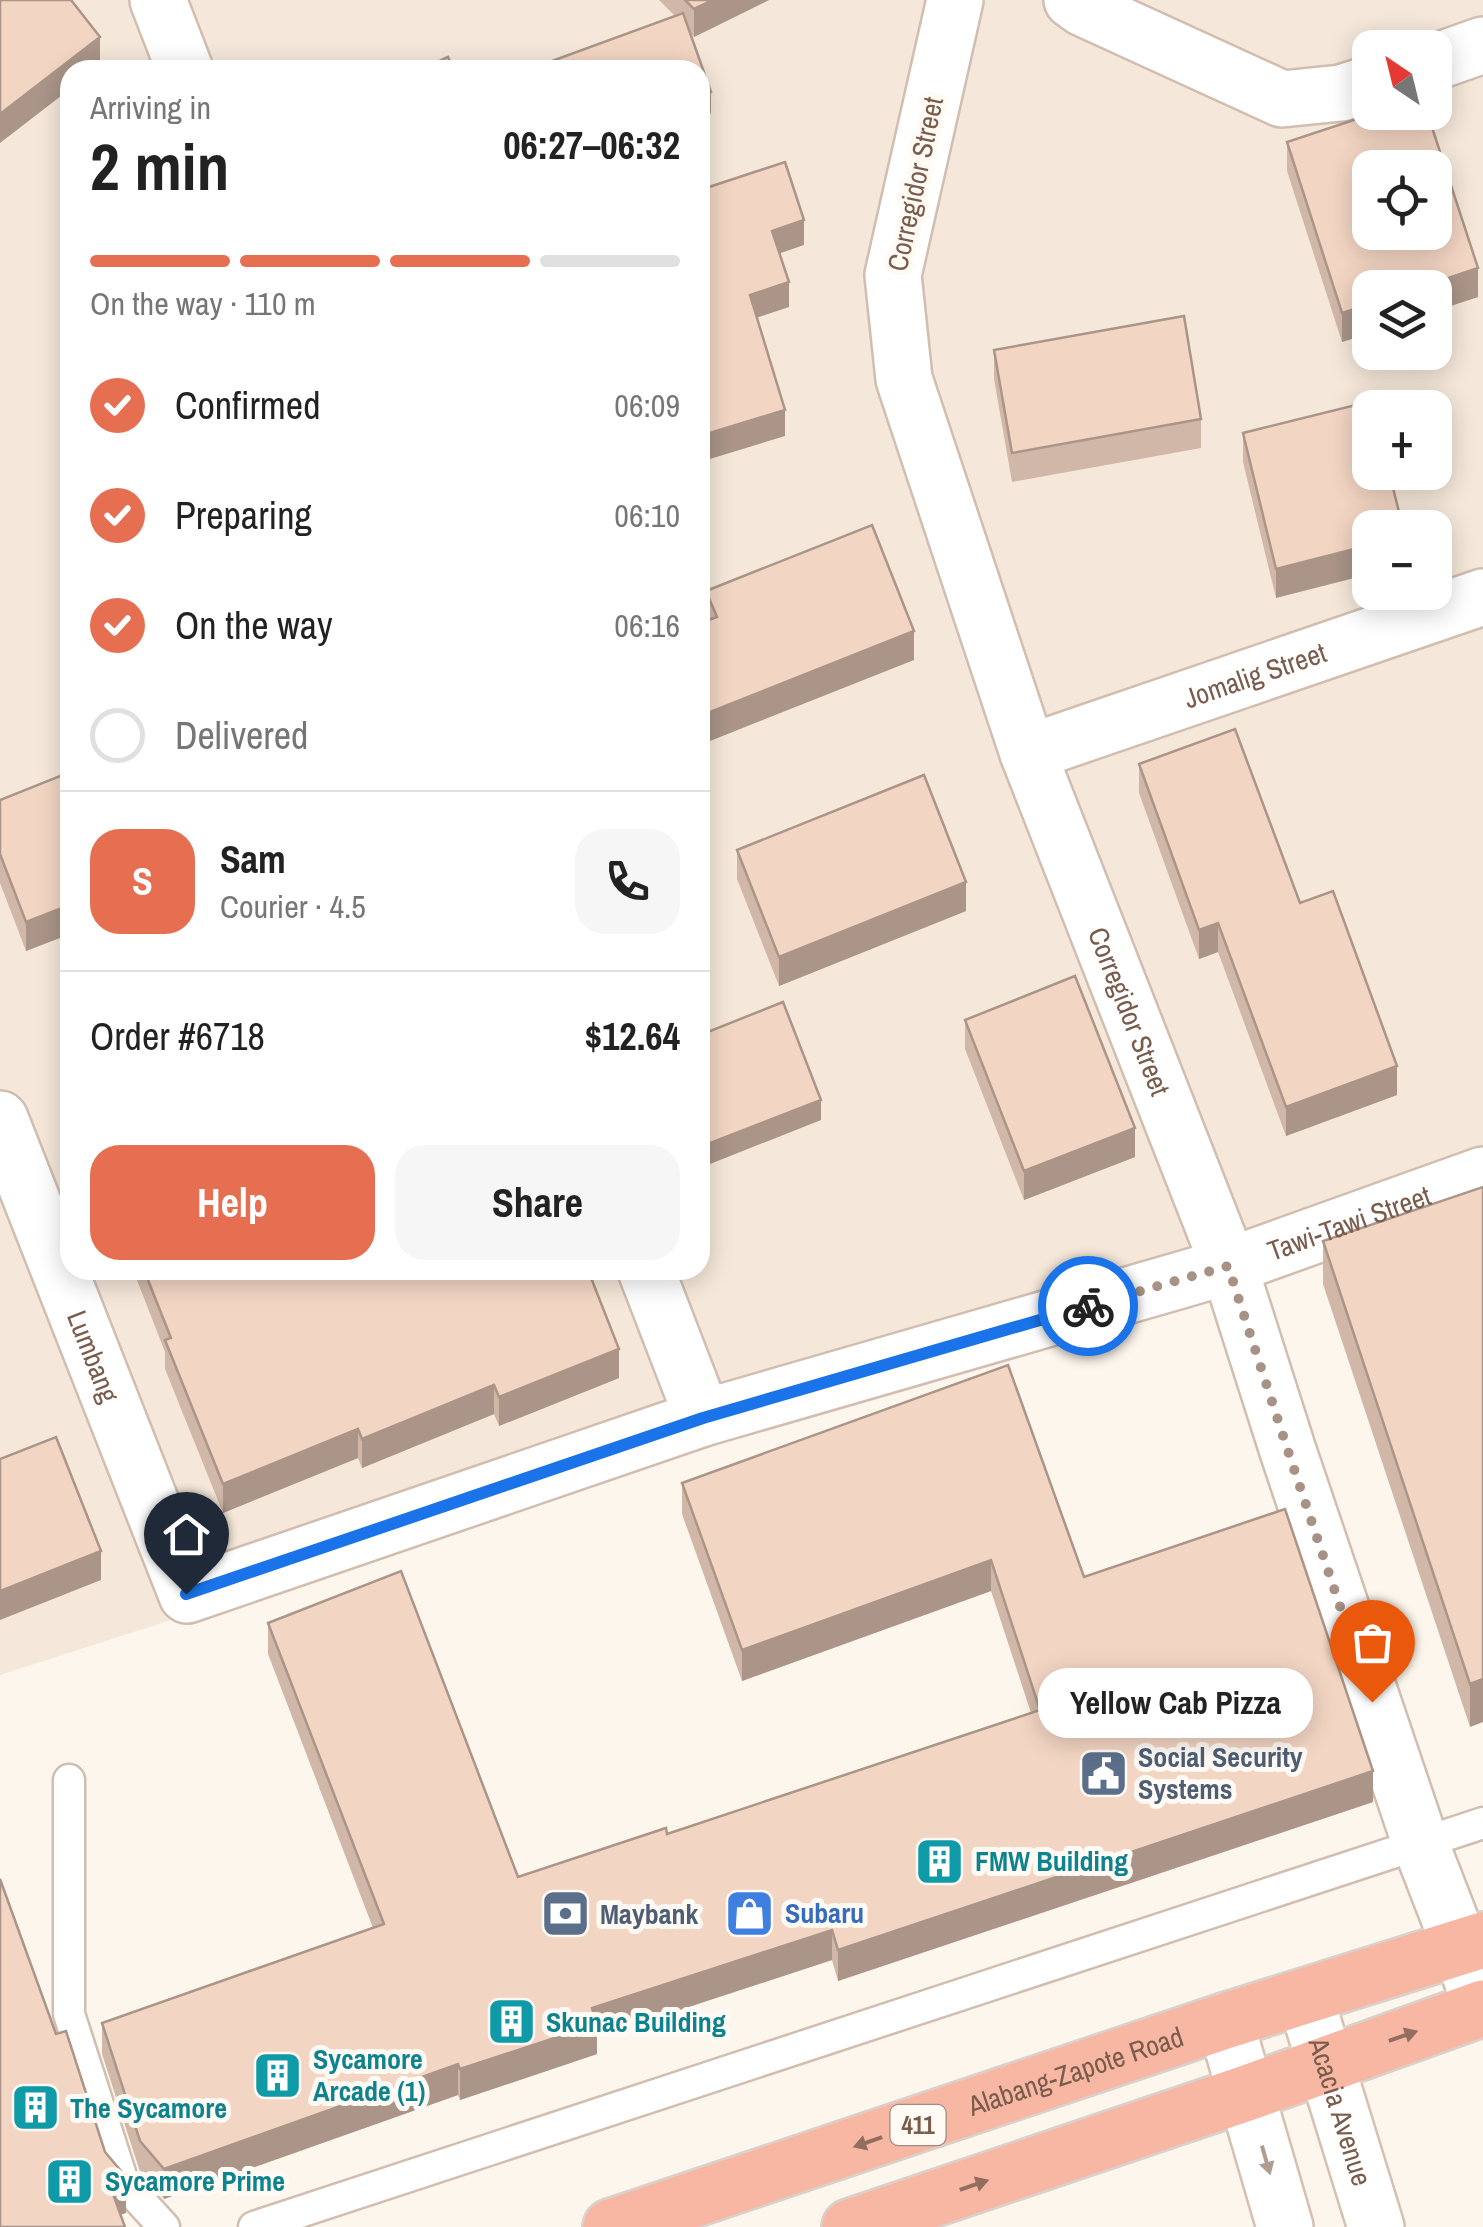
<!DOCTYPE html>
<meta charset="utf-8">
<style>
body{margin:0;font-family:"Archivo Narrow",sans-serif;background:#f6f6f6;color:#222;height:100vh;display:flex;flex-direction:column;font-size:38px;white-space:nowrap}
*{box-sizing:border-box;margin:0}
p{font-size:32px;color:#767676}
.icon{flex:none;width:55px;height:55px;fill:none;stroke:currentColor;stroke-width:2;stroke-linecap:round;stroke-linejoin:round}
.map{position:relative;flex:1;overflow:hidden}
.sheet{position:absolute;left:60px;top:60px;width:650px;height:1220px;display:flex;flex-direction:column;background:#fff;border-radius:30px;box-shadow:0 5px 25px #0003}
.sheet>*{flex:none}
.needle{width:65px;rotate:325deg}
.controls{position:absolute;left:1352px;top:30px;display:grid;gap:20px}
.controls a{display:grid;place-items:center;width:100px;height:100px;border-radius:20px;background:#fff;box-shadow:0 5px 25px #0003;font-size:50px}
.pin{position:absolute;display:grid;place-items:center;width:85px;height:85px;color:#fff;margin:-102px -42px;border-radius:50% 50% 50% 0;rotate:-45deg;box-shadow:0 0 10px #0007}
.pin .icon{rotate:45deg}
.courier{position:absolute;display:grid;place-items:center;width:100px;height:100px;margin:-50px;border:8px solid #1a73e8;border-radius:50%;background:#fff;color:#222;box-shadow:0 2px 12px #0007}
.bubble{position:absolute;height:70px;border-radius:30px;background:#fff;box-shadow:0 5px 25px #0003;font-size:32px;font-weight:700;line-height:70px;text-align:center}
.summary em{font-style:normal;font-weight:700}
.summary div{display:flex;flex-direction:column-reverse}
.summary{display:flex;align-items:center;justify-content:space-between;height:170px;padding:0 30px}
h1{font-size:65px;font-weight:700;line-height:75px}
.bar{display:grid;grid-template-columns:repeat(4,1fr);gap:15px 10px;align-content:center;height:120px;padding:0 30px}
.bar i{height:12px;border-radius:8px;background:#e0e0e0}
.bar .selected{background:#e76f51}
.bar p{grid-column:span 4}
.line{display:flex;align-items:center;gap:25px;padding:0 30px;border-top:2px solid #e0e0e0}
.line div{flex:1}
.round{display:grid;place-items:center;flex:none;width:105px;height:105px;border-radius:30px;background:#f6f6f6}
ol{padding:0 30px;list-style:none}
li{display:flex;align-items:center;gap:30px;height:110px}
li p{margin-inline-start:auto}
li .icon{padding:10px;border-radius:50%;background:#e76f51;color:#fff;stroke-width:4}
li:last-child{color:#767676}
li i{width:55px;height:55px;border:5px solid #e0e0e0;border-radius:50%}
.action{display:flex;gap:20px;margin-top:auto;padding:20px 30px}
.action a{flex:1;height:115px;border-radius:30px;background:#e76f51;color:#fff;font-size:40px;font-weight:700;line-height:115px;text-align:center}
.action a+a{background:#f6f6f6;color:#222}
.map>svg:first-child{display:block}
.residential{fill:#f5e8da;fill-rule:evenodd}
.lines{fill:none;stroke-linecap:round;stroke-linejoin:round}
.lane-casing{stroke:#d1beb0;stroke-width:35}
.street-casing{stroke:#d1beb0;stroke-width:60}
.secondary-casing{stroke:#d6c0b0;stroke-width:60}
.highway-casing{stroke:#dad1cd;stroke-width:60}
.lane{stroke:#fff;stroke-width:30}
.street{stroke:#fff;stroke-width:55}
.secondary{stroke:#fff;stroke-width:55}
.highway{stroke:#f7b7a3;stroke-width:55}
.wall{fill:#d1b7a8}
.shaded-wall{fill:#aa9588}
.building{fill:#f3d5c3;stroke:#aa9588;stroke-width:2.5;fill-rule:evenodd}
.oneway{fill:#936e5e}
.oneway2{fill:#af9d94}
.done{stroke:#a89285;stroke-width:10;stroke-dasharray:0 18}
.route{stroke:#1a73e8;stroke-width:12}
.labels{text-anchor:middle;stroke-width:10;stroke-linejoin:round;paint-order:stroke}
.shield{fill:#fffaf3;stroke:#a28b7f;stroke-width:2.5}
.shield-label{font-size:25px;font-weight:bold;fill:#7a5c4d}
.street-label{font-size:28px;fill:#7a5c4d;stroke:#fffaf3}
.service-label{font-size:28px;font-weight:bold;fill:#4e5e75;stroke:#fffaf3;text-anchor:start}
.culture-label{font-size:28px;font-weight:bold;fill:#0d838f;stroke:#fffaf3;text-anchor:start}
.shop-label{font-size:28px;font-weight:bold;fill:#366cbe;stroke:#fffaf3;text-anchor:start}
</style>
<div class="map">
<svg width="1483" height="2227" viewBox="0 0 1483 2227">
<rect width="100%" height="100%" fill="#fdf6ec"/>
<path class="residential" d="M0,0H1483V1199L0,1675ZM1370,48H1435V112H1370ZM70,70H700V1270H70ZM1370,168H1435V232H1370ZM1370,288H1435V352H1370ZM1370,408H1435V472H1370ZM1370,528H1435V592H1370Z"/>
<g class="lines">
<defs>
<g id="lane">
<path d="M69,1780V2014L123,2182L164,2227"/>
<path d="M254,2227L1483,1823"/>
</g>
<g id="street">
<path d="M158,0L185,70"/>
<path id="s1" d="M955,0L893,275L904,379L1028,753L1229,1266L1288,1451L1421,1845L1461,1948L1482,2009"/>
<path d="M1072,0L1083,8L1282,99L1341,93L1370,84"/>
<path d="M1435,62L1483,45"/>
<path id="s2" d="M1028,753L1483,597"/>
<path id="s3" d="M0,1119L187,1595L703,1418L1229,1266L1483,1175"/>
<path d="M646,1270L703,1418"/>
</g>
<g id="secondary">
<path id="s4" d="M1305,1997L1376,2227"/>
<path d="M1225,2021L1285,2227"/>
</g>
<g id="highway">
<path id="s5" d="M611,2227L1225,2021L1483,1940"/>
<path d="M850,2227L1247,2093L1483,2008"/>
</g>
</defs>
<use href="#lane" class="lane-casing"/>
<use href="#street" class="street-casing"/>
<use href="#secondary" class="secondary-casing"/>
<use href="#highway" class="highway-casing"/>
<use href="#lane" class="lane"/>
<use href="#street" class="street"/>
<use href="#secondary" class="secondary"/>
<use href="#highway" class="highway"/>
</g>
<g class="wall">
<path d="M659,0H769L694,37L690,32L711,92V113L700,117V70H541V65L675,16Z"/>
<path d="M1287,142L1478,297L1435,311V288H1370V333L1342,342L1287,171Z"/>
<path d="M994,350L1201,419V448L1012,482L994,379Z"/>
<path d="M70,378V421L66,408V379Z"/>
<path d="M1372,401L1276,598L1243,462V433Z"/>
<path d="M706,591L914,660L707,621Z"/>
<path d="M1139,764L1300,903L1397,1095L1286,1136L1218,952L1199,959L1139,793Z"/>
<path d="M70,772V934L26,951L0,883V800Z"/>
<path d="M737,850L966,911L779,986L737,879Z"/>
<path d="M965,1020L1135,1157L1024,1200L965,1049Z"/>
<path d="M1483,1187L1470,1727L1323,1284V1241Z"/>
<path d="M133,1270H588L619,1378L499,1426L494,1414L362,1468L358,1458L223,1513L165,1369V1352Z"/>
<path d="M682,1483L1084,1577L1373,1802L838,1981L832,1960L597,2037V2054L460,2100L458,2095L164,2199L140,2172L102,2054V2023L373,1928L268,1654V1623L518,1877L667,1834L1031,1713L991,1591L742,1681L682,1514Z"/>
</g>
<g class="shaded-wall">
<path d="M713,0H769L694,37V9Z"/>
<path d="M100,37V66L95,70H70V89L0,143V114Z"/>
<path d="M711,92V113L700,117V97Z"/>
<path d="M804,220V245L772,256V231Z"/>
<path d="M1478,268V297L1435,311V288H1419Z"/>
<path d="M789,282V307L750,320V295Z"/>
<path d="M1370,304V333L1342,342V313Z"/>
<path d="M785,410V436L700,462V436Z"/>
<path d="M1370,545V574L1276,598V569Z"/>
<path d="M914,631V660L700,745V716Z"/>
<path d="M966,882V911L779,986V957Z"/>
<path d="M70,905V934L26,951V922Z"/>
<path d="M1218,923V952L1199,959V930Z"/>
<path d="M1397,1066V1095L1286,1136V1107Z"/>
<path d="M821,1100V1120L700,1168V1147Z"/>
<path d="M1135,1128V1157L1024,1200V1171Z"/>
<path d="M619,1349V1378L499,1426V1397Z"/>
<path d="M494,1385V1414L362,1468V1439Z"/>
<path d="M358,1429V1458L223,1513V1484Z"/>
<path d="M101,1551V1580L0,1620V1591Z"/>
<path d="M991,1560V1591L742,1681V1650Z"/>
<path d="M1483,1679V1722L1470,1727V1684Z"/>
<path d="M1373,1771V1802L838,1981V1950Z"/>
<path d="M832,1930V1960L597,2037V2054L460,2100V2069L592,2008Z"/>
<path d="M458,2064V2095L164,2199V2169Z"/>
<path d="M126,2177V2213L109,2219V2183Z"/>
</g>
<g class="building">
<path d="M0,0H71L100,37L0,114Z"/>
<path d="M685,0H713L694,9Z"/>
<path d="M683,13L711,92L700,97V70H543L541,65Z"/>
<path d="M448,57L454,70H420Z"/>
<path d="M1378,112H1427L1478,268L1419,288H1370V304L1342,313L1287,142ZM1370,168H1435V232H1370Z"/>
<path d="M785,162L804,220L772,231L789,282L750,295L785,410L700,436V190Z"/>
<path d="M1184,316L1201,419L1012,453L994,350Z"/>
<path d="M70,378V392L66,379Z"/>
<path d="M1372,401L1373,408H1370V472H1389L1403,528H1370V545L1276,569L1243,433Z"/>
<path d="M872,525L914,631L700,716V623L717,617L706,591Z"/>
<path d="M1235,729L1300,903L1333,891L1397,1066L1286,1107L1218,923L1199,930L1139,764Z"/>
<path d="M70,772V905L26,922L0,854V800Z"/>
<path d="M924,775L966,882L779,957L737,850Z"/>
<path d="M1075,976L1135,1128L1024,1171L965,1020Z"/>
<path d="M783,1002L821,1100L700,1147V1035Z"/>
<path d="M1483,1187V1679L1470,1684L1323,1241Z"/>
<path d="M144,1270H588L619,1349L499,1397L494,1385L362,1439L358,1429L223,1484L165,1340L171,1338Z"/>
<path d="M1008,1365L1084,1577L1285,1509L1373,1771L838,1950L832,1930L592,2008L597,2024L460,2069L458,2064L164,2169L140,2141L102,2023L384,1924L268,1623L401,1571L518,1877L666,1828L667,1834L1040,1710L991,1560L742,1650L682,1483Z"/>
<path d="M56,1437L101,1551L0,1591V1459Z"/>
<path d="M0,1879L56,2034L66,2031L105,2152L126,2177L109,2183L125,2227H0Z"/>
</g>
<defs><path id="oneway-solid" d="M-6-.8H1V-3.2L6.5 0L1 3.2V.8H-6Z" transform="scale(2.5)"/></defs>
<g class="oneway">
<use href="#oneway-solid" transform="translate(1403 2036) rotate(-19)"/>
<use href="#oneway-solid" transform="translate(868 2142) rotate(161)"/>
<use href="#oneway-solid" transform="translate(974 2185) rotate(-19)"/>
</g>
<use class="oneway2" href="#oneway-solid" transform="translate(1266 2160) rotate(74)"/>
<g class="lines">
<path class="done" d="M1088,1306L1228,1266L1288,1451L1372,1702"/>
<path class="route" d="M186,1594L703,1418L1088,1306"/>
</g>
<defs>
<symbol id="civic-square" viewBox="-11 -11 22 22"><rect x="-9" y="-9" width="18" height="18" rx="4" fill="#5c6f8a" stroke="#fffaf3"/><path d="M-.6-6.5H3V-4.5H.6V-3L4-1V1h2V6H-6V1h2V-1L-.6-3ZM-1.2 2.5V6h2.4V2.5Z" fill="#fff"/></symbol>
<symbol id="building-square" viewBox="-11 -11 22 22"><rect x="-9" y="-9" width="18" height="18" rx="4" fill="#0f9aa8" stroke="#fffaf3"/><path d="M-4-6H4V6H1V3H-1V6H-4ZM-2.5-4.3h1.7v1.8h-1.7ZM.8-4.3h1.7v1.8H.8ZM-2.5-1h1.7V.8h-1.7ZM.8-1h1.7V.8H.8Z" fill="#fff"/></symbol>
<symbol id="shop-square" viewBox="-11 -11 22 22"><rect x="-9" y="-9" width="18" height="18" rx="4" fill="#3f7fe0" stroke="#fffaf3"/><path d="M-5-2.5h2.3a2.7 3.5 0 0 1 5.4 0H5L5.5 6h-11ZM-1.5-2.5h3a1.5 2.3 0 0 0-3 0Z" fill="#fff"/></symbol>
<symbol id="bank-square" viewBox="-11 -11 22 22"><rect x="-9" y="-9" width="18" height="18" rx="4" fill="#5c6f8a" stroke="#fffaf3"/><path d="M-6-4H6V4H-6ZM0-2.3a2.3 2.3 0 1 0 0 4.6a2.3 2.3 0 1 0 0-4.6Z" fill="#fff"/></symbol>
</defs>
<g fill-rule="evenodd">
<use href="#civic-square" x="1076" y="1746" width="55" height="55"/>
<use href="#building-square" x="912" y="1834" width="55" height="55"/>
<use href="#shop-square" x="722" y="1886" width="55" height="55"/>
<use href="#bank-square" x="538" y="1886" width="55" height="55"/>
<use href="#building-square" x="484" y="1994" width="55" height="55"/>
<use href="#building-square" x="250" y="2048" width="55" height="55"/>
<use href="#building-square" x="8" y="2080" width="55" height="55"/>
<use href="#building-square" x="42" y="2154" width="55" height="55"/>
</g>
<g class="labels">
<rect class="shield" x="890.5" y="2105" width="55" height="40" rx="8"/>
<g class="shield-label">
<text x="918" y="2134">411</text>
</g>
<g class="street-label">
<text transform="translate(915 184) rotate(-78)" y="10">Corregidor Street</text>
<text dy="10" stroke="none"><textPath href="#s2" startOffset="240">Jomalig Street</textPath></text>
<text dy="10" stroke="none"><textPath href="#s1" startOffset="1058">Corregidor Street</textPath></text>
<text dy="10" stroke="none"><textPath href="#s3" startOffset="1732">Tawi-Tawi Street</textPath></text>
<text dy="10" stroke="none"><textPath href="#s3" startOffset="255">Lumbang</textPath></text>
<text dy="10" stroke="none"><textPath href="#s5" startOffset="490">Alabang-Zapote Road</textPath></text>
<text dy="10" stroke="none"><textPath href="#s4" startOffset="120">Acacia Avenue</textPath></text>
</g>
<g class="service-label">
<text x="1138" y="1767">Social Security<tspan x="1138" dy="32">Systems</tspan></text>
<text x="600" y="1924">Maybank</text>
</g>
<g class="culture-label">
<text x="975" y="1871">FMW Building</text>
<text x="546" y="2032">Skunac Building</text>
<text x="313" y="2069">Sycamore<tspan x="313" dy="32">Arcade (1)</tspan></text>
<text x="70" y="2118">The Sycamore</text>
<text x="105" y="2191">Sycamore Prime</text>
</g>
<g class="shop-label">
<text x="785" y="1923">Subaru</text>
</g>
</g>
</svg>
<div class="controls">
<a><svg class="needle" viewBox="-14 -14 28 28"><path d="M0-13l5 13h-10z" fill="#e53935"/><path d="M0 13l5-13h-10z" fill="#767676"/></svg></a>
<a><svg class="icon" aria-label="locate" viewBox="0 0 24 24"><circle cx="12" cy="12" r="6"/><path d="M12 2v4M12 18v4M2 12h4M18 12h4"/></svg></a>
<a><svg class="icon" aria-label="layers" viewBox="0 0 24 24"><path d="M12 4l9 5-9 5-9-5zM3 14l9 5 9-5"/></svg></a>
<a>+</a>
<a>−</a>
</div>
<div class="pin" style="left:1372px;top:1702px;background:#ea580c"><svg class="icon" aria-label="bag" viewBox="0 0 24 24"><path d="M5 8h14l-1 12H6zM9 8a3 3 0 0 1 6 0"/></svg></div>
<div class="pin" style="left:186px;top:1594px;background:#1f2937"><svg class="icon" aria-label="home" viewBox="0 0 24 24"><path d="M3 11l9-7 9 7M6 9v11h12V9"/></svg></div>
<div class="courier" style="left:1088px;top:1306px"><svg class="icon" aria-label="bike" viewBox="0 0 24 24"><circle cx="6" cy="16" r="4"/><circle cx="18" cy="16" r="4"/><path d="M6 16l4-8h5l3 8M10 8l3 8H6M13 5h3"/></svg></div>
<div class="bubble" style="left:1038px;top:1668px;width:275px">Yellow Cab Pizza</div>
<section class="sheet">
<div class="summary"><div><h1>2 min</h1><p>Arriving in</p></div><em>06:27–06:32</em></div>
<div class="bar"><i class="selected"></i><i class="selected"></i><i class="selected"></i><i></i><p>On the way · 110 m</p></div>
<ol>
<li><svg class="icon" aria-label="check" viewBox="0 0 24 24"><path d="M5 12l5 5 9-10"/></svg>Confirmed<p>06:09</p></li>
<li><svg class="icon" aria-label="check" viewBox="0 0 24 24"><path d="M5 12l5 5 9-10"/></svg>Preparing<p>06:10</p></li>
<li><svg class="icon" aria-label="check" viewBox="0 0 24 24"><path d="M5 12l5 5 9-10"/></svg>On the way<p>06:16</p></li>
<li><i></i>Delivered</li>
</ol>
<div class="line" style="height:180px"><b class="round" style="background:#e76f51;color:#fff">S</b><div><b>Sam</b><p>Courier · 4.5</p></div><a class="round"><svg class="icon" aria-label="phone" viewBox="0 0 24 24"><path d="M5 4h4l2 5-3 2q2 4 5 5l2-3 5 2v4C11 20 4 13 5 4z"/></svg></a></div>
<div class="line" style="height:130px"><div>Order #6718</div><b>$12.64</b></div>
<div class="action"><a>Help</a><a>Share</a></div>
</section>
</div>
